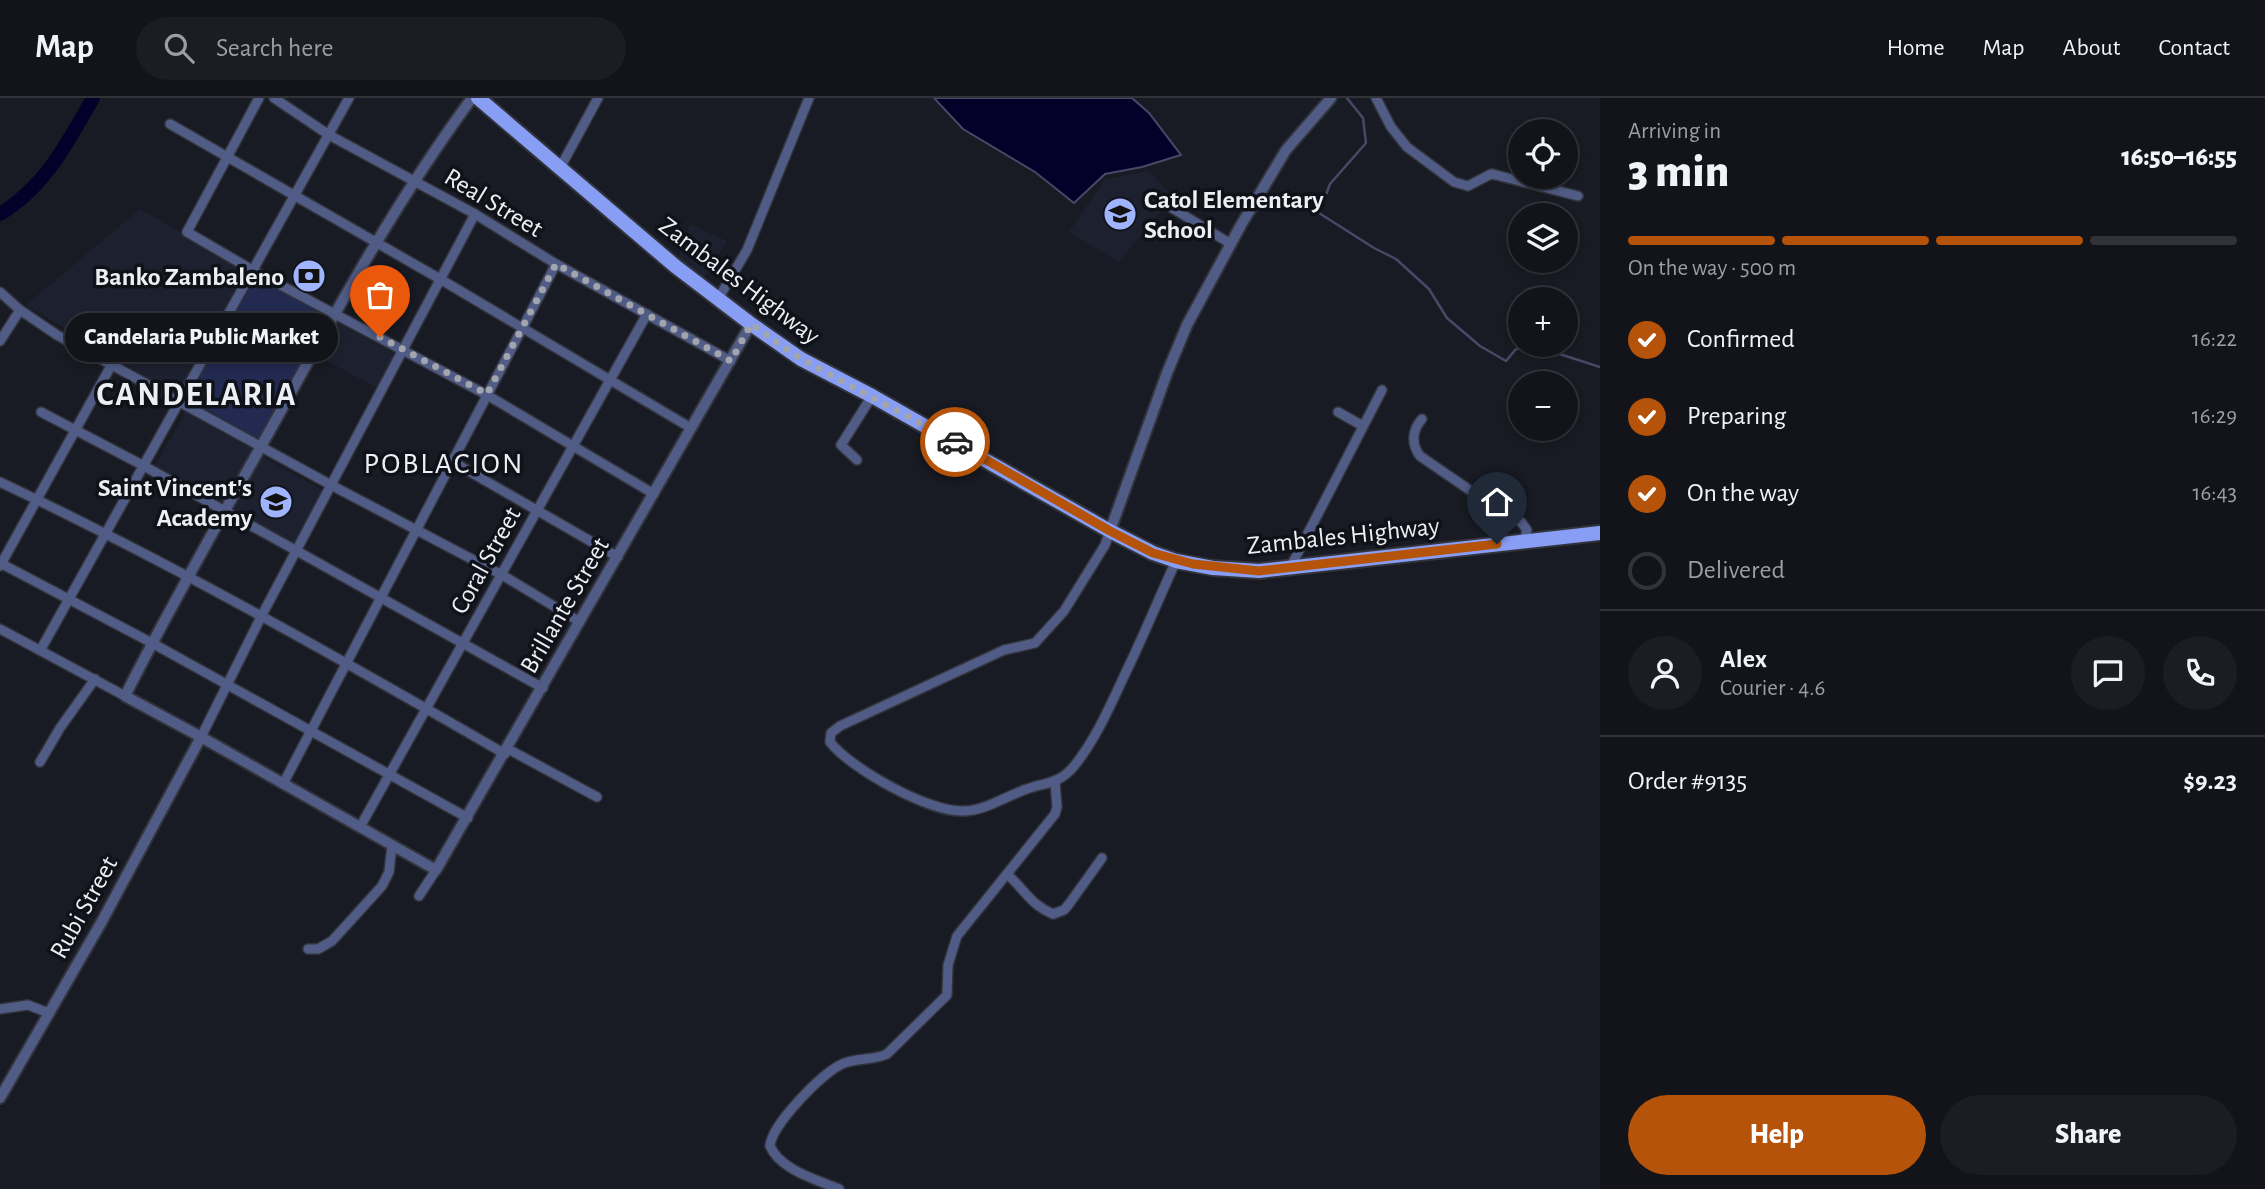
<!DOCTYPE html>
<meta charset="utf-8">
<style>
body{margin:0;font-family:"Alegreya Sans",sans-serif;background:#1b1d23;color:#f1f3f6;height:100vh;display:flex;flex-direction:column;font-size:26px;white-space:nowrap}
*{box-sizing:border-box;margin:0}
p{font-size:23px;color:#9c9ea2}
.icon{flex:none;width:38px;height:38px;fill:none;stroke:currentColor;stroke-width:2;stroke-linecap:round;stroke-linejoin:round}
.map{position:relative;flex:1;overflow:hidden}
.drawer{display:flex;flex-direction:column;background:#12141a;width:665px}
.drawer>*{flex:none}
.controls{position:absolute;left:1508px;top:21px;display:grid;gap:14px}
.controls a{display:grid;place-items:center;width:70px;height:70px;border-radius:50%;background:#12141a;box-shadow:0 4px 10px #0003,0 0 0 2px #313339;font-size:35px}
.pin{position:absolute;display:grid;place-items:center;width:60px;height:60px;color:#fff;margin:-72px -30px;border-radius:50% 50% 50% 0;rotate:-45deg;box-shadow:0 0 7px #0007}
.pin .icon{rotate:45deg}
.courier{position:absolute;display:grid;place-items:center;width:70px;height:70px;margin:-35px;border:5px solid #b45309;border-radius:50%;background:#fff;color:#222;box-shadow:0 2px 9px #0007}
.bubble{position:absolute;height:49px;border-radius:24px;background:#12141a;box-shadow:0 4px 10px #0003,0 0 0 2px #313339;font-size:23px;font-weight:800;line-height:49px;text-align:center}
.headline em{font-style:normal;font-weight:800}
.headline div{display:flex;flex-direction:column-reverse}
.headline{display:flex;align-items:center;justify-content:space-between;height:119px;padding:0 28px}
h1{font-size:46px;font-weight:800;line-height:52px}
.bar{display:grid;grid-template-columns:repeat(4,1fr);gap:10px 7px;align-content:center;height:84px;padding:0 28px}
.bar i{height:9px;border-radius:5px;background:#313339}
.bar .active{background:#b45309}
.bar p{grid-column:span 4}
.line{display:flex;align-items:center;gap:18px;padding:0 28px;border-top:2px solid #313339}
.line div{flex:1}
.round{display:grid;place-items:center;flex:none;width:74px;height:74px;border-radius:37px;background:#1b1d23}
ol{padding:0 28px;list-style:none}
li{display:flex;align-items:center;gap:21px;height:77px}
li p{margin-inline-start:auto}
li .icon{padding:7px;border-radius:50%;background:#b45309;color:#fff;stroke-width:4}
li:last-child{color:#9c9ea2}
li i{width:38px;height:38px;border:4px solid #313339;border-radius:50%}
.action{display:flex;gap:14px;margin-top:auto;padding:14px 28px}
.action a{flex:1;height:80px;border-radius:42px;background:#b45309;color:#fff;font-size:28px;font-weight:800;line-height:80px;text-align:center}
.action a+a{background:#1b1d23;color:#f1f3f6}
header{display:flex;align-items:center;gap:42px;box-sizing:border-box;height:98px;padding:0 35px;background:#12141a;border-bottom:2px solid #313339}
header strong{font-size:33px}
nav{display:flex;gap:38px;margin-inline-start:auto;font-size:24px}
.search{width:490px;height:63px;background:#1b1d23;display:flex;align-items:center;gap:18px;box-sizing:border-box;padding:0 24px;border-radius:38px;color:#9c9ea2;font-size:26px}
main{display:flex;flex:1;min-height:0}
.map>svg:first-child{display:block}
.built{fill:#1d202e}
.green{fill:#222a51}
.water{fill:#03002a;stroke:#494867;stroke-width:2}
.lines{fill:none;stroke-linecap:round;stroke-linejoin:round}
.stream{stroke:#494867;stroke-width:2.5}
.river{stroke:#03002a;stroke-width:14}
.minor-casing{stroke:#32343c;stroke-width:12}
.tertiary-casing{stroke:#32343c;stroke-width:14}
.primary-casing{stroke:#32343c;stroke-width:18}
.minor{stroke:#515c86;stroke-width:9}
.tertiary{stroke:#515c86;stroke-width:10}
.primary{stroke:#889df4;stroke-width:14}
.done{stroke:#a2a5ac;stroke-width:7;stroke-dasharray:0 12.6}
.route{stroke:#b45309;stroke-width:9}
.labels{text-anchor:middle;stroke-width:7;stroke-linejoin:round;paint-order:stroke}
.poi-label{font-size:26px;font-weight:bold;fill:#edeff5;stroke:#101219;text-anchor:end}
.street-label{font-size:26px;fill:#edeff5;stroke:#101219}
.quarter-label{font-size:30px;letter-spacing:2px;fill:#edeff5;stroke:#101219}
.district-label{font-size:33px;font-weight:bold;letter-spacing:2px;fill:#edeff5;stroke:#101219}
</style>
<header>
<strong>Map</strong>
<div class="search"><svg class="icon" aria-label="search" viewBox="0 0 24 24"><circle cx="10" cy="10" r="6"/><path d="M15 15l6 6"/></svg>Search here</div>
<nav><a>Home</a><a>Map</a><a>About</a><a>Contact</a></nav>
</header>
<main>
<div class="map">
<svg width="1600" height="1091" viewBox="0 0 1600 1091">
<rect width="100%" height="100%" fill="#181b23"/>
<g class="built">
<path d="M1148,73L1174,98L1118,164L1069,134L1105,81Z"/>
<path d="M140,111L248,172L178,299L26,207Z"/>
<path d="M690,126L727,143L703,182L678,161Z"/>
<path d="M337,224L396,256L377,290L318,258Z"/>
<path d="M185,314L254,352L224,406L155,368Z"/>
<path d="M260,357L324,393L292,451L228,415Z"/>
</g>
<path class="green" d="M257,176L329,216L260,342L187,301Z"/>
<path class="water" d="M934,0H1132L1149,15L1181,57L1142,69L1105,76L1074,105L1035,74L963,31Z"/>
<g class="lines">
<path class="stream" d="M1347,0L1363,20L1366,45L1330,86L1319,115L1374,150L1396,161L1429,191L1447,220L1480,248L1506,263L1516,251L1541,250L1600,269"/>
<path class="river" d="M0,116C45,89 68,44 93,0"/>
<defs>
<g id="minor">
<path d="M259,0L187,134L254,173L487,297L654,396"/>
<path d="M274,0L329,37L475,116L556,166L731,263"/>
<path d="M1376,0L1391,29L1407,49L1454,84L1468,88L1491,76L1496,77L1578,98"/>
<path d="M170,26L440,181L691,330"/>
<path d="M560,70L598,0"/>
<path d="M1172,110L1231,146"/>
<path d="M0,194L20,212L57,237L331,387L502,477L580,524"/>
<path d="M718,201L747,152L809,0"/>
<path d="M0,243L20,212"/>
<path d="M41,314L144,368L543,590"/>
<path d="M1338,314L1363,328"/>
<path d="M1422,321C1412,332 1411,346 1420,358L1506,417L1521,424L1527,432L1524,443"/>
<path d="M857,362L841,347L872,298"/>
<path d="M453,364L618,459"/>
<path d="M0,384C173,466 339,560 505,656"/>
<path d="M1110,433L1105,447L1064,513L1035,545L1004,552L840,628L831,635L830,644C851,671 930,715 964,713C986,712 1005,699 1024,692C1045,684 1059,687 1075,667C1097,639 1111,606 1126,574C1144,537 1159,500 1176,463"/>
<path d="M0,465L152,545L468,720"/>
<path d="M0,468L112,266"/>
<path d="M1290,470L1382,292"/>
<path d="M0,531L125,598"/>
<path d="M41,551L349,0"/>
<path d="M201,639L262,517L475,116"/>
<path d="M508,651L597,699"/>
<path d="M40,664L60,630L95,581"/>
<path d="M283,686L556,166"/>
<path d="M360,729L647,216"/>
<path d="M1007,776C1025,792 1031,807 1053,816L1064,812L1069,806L1102,760"/>
<path d="M419,798L436,772"/>
<path d="M308,851H318L332,843L382,788L389,774L392,747"/>
<path d="M0,911L28,907L49,915"/>
<path d="M839,1091C818,1082 780,1072 770,1048C772,1026 820,978 840,967C855,959 872,963 887,956L947,897L948,867L957,838L1055,716L1057,709L1055,684"/>
</g>
<g id="tertiary">
<path d="M472,0C398,100 338,209 278,318C226,411 173,503 125,598L201,639L436,772L751,226"/>
<path d="M1110,433L1167,275L1187,227L1241,127L1286,52L1331,0"/>
<path d="M0,1000L101,825L201,639"/>
</g>
<path id="primary" d="M478,0L675,168L751,226L801,261L872,298L1110,433L1153,455L1176,463L1213,470L1259,473L1600,435"/>
</defs>
<use href="#minor" class="minor-casing"/>
<use href="#tertiary" class="tertiary-casing"/>
<use href="#primary" class="primary-casing"/>
<use href="#minor" class="minor"/>
<use href="#tertiary" class="tertiary"/>
<use href="#primary" class="primary"/>
</g>
<g class="lines">
<path class="done" d="M380,239L487,296L556,166L731,263L751,226L801,261L955,344"/>
<path class="route" d="M955,344L1110,433L1153,455L1193,466L1259,473L1497,446"/>
</g>
<defs>
<symbol id="school-disc" viewBox="-11 -11 22 22"><circle r="9.5" fill="#a0b3fd" stroke="#101219"/><path d="M0-5L7-2L0 1L-7-2ZM-4 1L0 2.5L4 1V4Q0 6-4 4Z" fill="#111"/></symbol>
<symbol id="bank-disc" viewBox="-11 -11 22 22"><circle r="9.5" fill="#a0b3fd" stroke="#101219"/><path d="M-6-4H6V4H-6ZM0-2.3a2.3 2.3 0 1 0 0 4.6a2.3 2.3 0 1 0 0-4.6Z" fill="#111"/></symbol>
</defs>
<g fill-rule="evenodd">
<use href="#school-disc" x="1101" y="97" width="38" height="38"/>
<use href="#bank-disc" x="290" y="159" width="38" height="38"/>
<use href="#school-disc" x="257" y="385" width="38" height="38"/>
</g>
<g class="labels">
<g class="poi-label">
<text x="1144" y="110" text-anchor="start">Catol Elementary<tspan x="1144" dy="30">School</tspan></text>
<text x="284" y="187">Banko Zambaleno</text>
<text x="252" y="398">Saint Vincent's<tspan x="252" dy="30">Academy</tspan></text>
</g>
<g class="street-label">
<text transform="translate(494 104) rotate(31)" y="9">Real Street</text>
<text transform="translate(740 182) rotate(37)" y="9">Zambales Highway</text>
<text transform="translate(1343 437) rotate(-6)" y="9">Zambales Highway</text>
<text transform="translate(485 462) rotate(-61)" y="9">Coral Street</text>
<text transform="translate(564 507) rotate(-60)" y="9">Brillante Street</text>
<text transform="translate(83 809) rotate(-61)" y="9">Rubi Street</text>
</g>
<g class="quarter-label">
<text x="444" y="375">POBLACION</text>
</g>
<g class="district-label">
<text x="197" y="307">CANDELARIA</text>
</g>
</g>
</svg>
<div class="controls">
<a><svg class="icon" aria-label="locate" viewBox="0 0 24 24"><circle cx="12" cy="12" r="6"/><path d="M12 2v4M12 18v4M2 12h4M18 12h4"/></svg></a>
<a><svg class="icon" aria-label="layers" viewBox="0 0 24 24"><path d="M12 4l9 5-9 5-9-5zM3 14l9 5 9-5"/></svg></a>
<a>+</a>
<a>−</a>
</div>
<div class="pin" style="left:380px;top:239px;background:#ea580c"><svg class="icon" aria-label="bag" viewBox="0 0 24 24"><path d="M5 8h14l-1 12H6zM9 8a3 3 0 0 1 6 0"/></svg></div>
<div class="pin" style="left:1497px;top:446px;background:#1f2937"><svg class="icon" aria-label="home" viewBox="0 0 24 24"><path d="M3 11l9-7 9 7M6 9v11h12V9"/></svg></div>
<div class="courier" style="left:955px;top:344px"><svg class="icon" aria-label="car" viewBox="0 0 24 24"><path d="M5 17H2v-5l4-1 3-4h7l3 4 3 1v5h-3M9 17h6M6 11h13"/><circle cx="7" cy="17" r="2"/><circle cx="17" cy="17" r="2"/></svg></div>
<div class="bubble" style="left:65px;top:215px;width:273px">Candelaria Public Market</div>
</div>
<section class="drawer">
<div class="headline"><div><h1>3 min</h1><p>Arriving in</p></div><em>16:50–16:55</em></div>
<div class="bar"><i class="active"></i><i class="active"></i><i class="active"></i><i></i><p>On the way · 500 m</p></div>
<ol>
<li><svg class="icon" aria-label="check" viewBox="0 0 24 24"><path d="M5 12l5 5 9-10"/></svg>Confirmed<p>16:22</p></li>
<li><svg class="icon" aria-label="check" viewBox="0 0 24 24"><path d="M5 12l5 5 9-10"/></svg>Preparing<p>16:29</p></li>
<li><svg class="icon" aria-label="check" viewBox="0 0 24 24"><path d="M5 12l5 5 9-10"/></svg>On the way<p>16:43</p></li>
<li><i></i>Delivered</li>
</ol>
<div class="line" style="height:126px"><a class="round"><svg class="icon" aria-label="person" viewBox="0 0 24 24"><circle cx="12" cy="8" r="4"/><path d="M4 21q1-7 8-7t8 7"/></svg></a><div><b>Alex</b><p>Courier · 4.6</p></div><a class="round"><svg class="icon" aria-label="chat" viewBox="0 0 24 24"><path d="M4 5h16v11H9l-5 4z"/></svg></a><a class="round"><svg class="icon" aria-label="phone" viewBox="0 0 24 24"><path d="M5 4h4l2 5-3 2q2 4 5 5l2-3 5 2v4C11 20 4 13 5 4z"/></svg></a></div>
<div class="line" style="height:91px"><div>Order #9135</div><b>$9.23</b></div>
<div class="action"><a>Help</a><a>Share</a></div>
</section>
</main>
